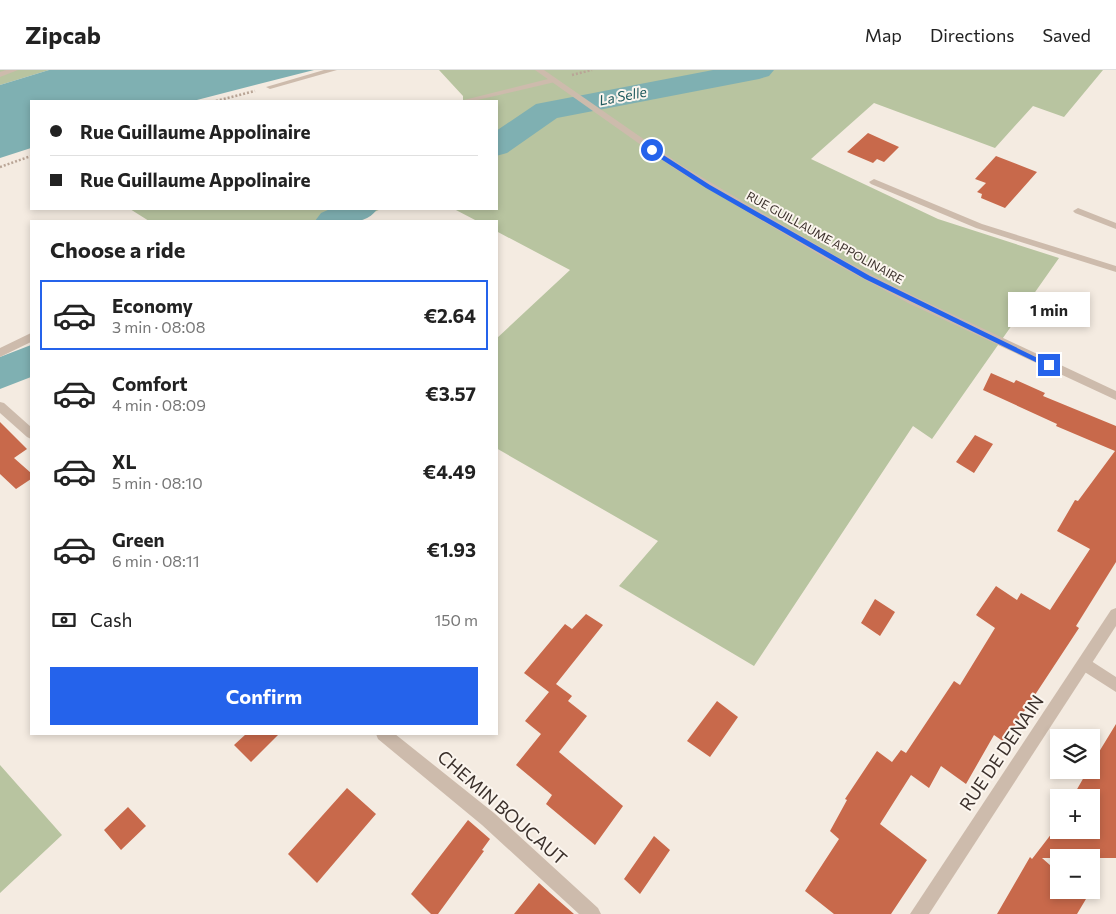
<!DOCTYPE html>
<meta charset="utf-8">
<style>
:root{--surface:#fff;--page:#f6f6f6;--text:#222;--muted:#767676;--line:#e0e0e0;--accent:#2563eb}
body{margin:0;font-family:Commissioner,sans-serif;background:var(--page);color:var(--text);height:100vh;display:flex;flex-direction:column;font-size:19px;white-space:nowrap}
*{box-sizing:border-box;margin:0}
p{font-size:16px;color:var(--muted)}
.icon{flex:none;width:28px;height:28px;fill:none;stroke:currentColor;stroke-width:2;stroke-linecap:round;stroke-linejoin:round}
.map{position:relative;flex:1;overflow:hidden}
.drawer{position:absolute;left:30px;top:150px;width:468px;height:515px;display:flex;flex-direction:column;background:var(--surface);border-radius:0px;box-shadow:0 2px 8px #0003}
.drawer>*{flex:none}
.guide{position:absolute;left:30px;top:30px;width:468px;height:110px;border-radius:0px;box-shadow:0 2px 8px #0003;display:grid;align-content:center;height:110px;padding:0 20px;background:var(--surface)}
.tools{position:absolute;left:1050px;top:659px;display:grid;gap:10px}
.tools a{display:grid;place-items:center;width:50px;height:50px;border-radius:0px;background:var(--surface);box-shadow:0 2px 8px #0003;font-size:25px}
.end{position:absolute;width:22px;height:22px;margin:-11px;border:6px solid #2563eb;background:#fff;box-shadow:0 0 0 2px #fff}
.from{border-radius:50%}
.bubble{position:absolute;height:35px;border-radius:0px;background:var(--surface);box-shadow:0 2px 8px #0003;font-size:16px;font-weight:700;line-height:35px;text-align:center}
.guide b{display:flex;align-items:center;gap:18px;height:48px;font-size:19px}
.guide b+b{border-top:1px solid var(--line)}
.guide i{width:12px;height:12px;background:var(--text)}
ul{padding:0;list-style:none}
li{display:flex;align-items:center;gap:15px;height:70px;margin:0 10px 8px;padding:0 10px;border:2px solid transparent;border-radius:0px}
li div{flex:1}
li b{display:block;font-size:19px}
li em{font-style:normal;font-weight:700}
li.active{border-color:var(--accent)}
li>.icon{width:45px;height:45px;stroke-width:1.5}
h2{padding:0 20px;font-size:22px;line-height:60px}
.pay{display:flex;align-items:center;gap:12px;height:55px;padding:0 20px;font-size:19px}
.pay p{margin-inline-start:auto}
.primary-button{display:flex;gap:10px;margin-top:auto;padding:10px 20px}
.primary-button a{flex:1;height:58px;border-radius:0px;background:var(--accent);color:#fff;font-size:20px;font-weight:700;line-height:58px;text-align:center}
header{display:flex;align-items:center;gap:30px;box-sizing:border-box;height:70px;padding:0 25px;background:var(--surface);border-bottom:1px solid var(--line)}
header strong{font-size:24px}
nav{display:flex;gap:28px;margin-inline-start:auto;font-size:18px}
.map>svg:first-child{display:block}
.green{fill:#b8c4a0}
.water{fill:#7fb0b2}
.lines{fill:none;stroke-linecap:round;stroke-linejoin:round}
.river{fill:#7fb0b2;fill-rule:evenodd}
.building{fill:#c8694b}
.path{stroke:#b9a596;stroke-width:2.5;stroke-dasharray:2 2;stroke-linecap:butt}
.service{fill:#cdbbac;fill-rule:evenodd}
.minor{fill:#cdbbac;fill-rule:evenodd}
.tertiary{fill:#cdbbac;fill-rule:evenodd}
.route{fill:#2563eb}
.labels{text-anchor:middle;stroke-width:4;stroke-linejoin:round;paint-order:stroke}
.far-street-label{font-size:12px;fill:#3b302b;stroke:#fbf5ee}
.far-water-label{font-size:14px;font-style:italic;fill:#1f5a5e;stroke:#fbf5ee}
.near-street-label{font-size:18px;fill:#3b302b;stroke:#fbf5ee}
</style>
<header>
<strong>Zipcab</strong>
<nav><a>Map</a><a>Directions</a><a>Saved</a></nav>
</header>
<div class="map">
<svg width="1116" height="844" viewBox="0 0 1116 844">
<rect width="100%" height="100%" fill="#f4ebe1"/>
<path class="green" d="M0,0H49L0,15Z
M439,0H1103L1064,47L1033,36L995,78L874,33L811,89L938,149L1059,188L932,369L913,356L754,596L619,516L658,471L496,378V269L570,200L496,161V151H477L454,139H496V31H463V26Z
M130,139H381L354,151H149Z
M0,695L62,765L0,823Z"/>
<path class="water" d="M49,0H314L193,31H31V78L0,88V15Z"/>
<g class="lines">
<path class="river" d="M713,0H774L769,6L759,9L557,48L507,83L496,86V61L536,34Z
M330,139H377C365,158 336,151 315,151L321,143Z
M31,275V307L0,319V287Z"/>
</g>
<path class="building" d="M868,63L899,77L884,92L877,89L873,93L847,82Z
M996,86L1037,102L1005,138L981,128L982,124L977,122L986,113L975,109Z
M991,303L1014,313L1016,310L1045,323L1043,326L1116,356V492L1076,556L1079,558L1004,672L994,665L966,714L941,696L929,718L911,705L880,754L927,790L891,844H834L805,821L839,769L830,761L847,730L845,729L877,681L892,692L901,680L906,683L954,611L960,615L995,558L976,545L996,516L1017,530L1021,523L1050,540L1090,479L1057,461L1075,430L1078,431L1115,381L1056,356L1057,354L983,320Z
M0,352L27,379L14,388L31,403V409L16,419L0,404Z
M975,365L993,374L974,403L956,392Z
M875,529L895,542L880,566L861,553Z
M586,544L603,555L556,614L572,626L568,631L587,646L559,682L623,736L595,775L546,734L552,725L516,695L541,664L525,651L549,622L524,603L565,554L572,559Z
M717,631L738,647L710,687L687,671Z
M1116,654V788H1042L1059,803V820H1077L1086,829L1077,844H997L1030,787L1032,789L1059,754V760H1091V728H1072L1088,700H1091V695Z
M246,664H279L251,692L234,675Z
M347,718L376,744L317,813L288,784Z
M128,737L146,756L121,780L104,760Z
M468,750L490,769L482,780L484,781L438,844H431L411,824Z
M654,766L670,780L640,824L624,809Z
M539,813L550,823L574,844H514Z"/>
<g class="lines">
<path class="path" d="M572,5L592,0
M216,31L255,21
M0,97L31,86"/>
<path class="service" d="M6,0H18L0,7V2Z
M324,0H337L270,19L266,17Z
M552,8H555V12L473,31H460Z
M874,109L982,154L1116,196V202L976,158L871,114L869,112Z
M1078,138L1116,153V159L1075,143L1073,141Z
M31,263V272L0,287V278Z"/>
<path class="minor" d="M535,0H544L681,95L836,186L918,228L1116,321V330L910,234L828,190L675,99Z
M0,332L4,333L31,357V369L27,367L0,343Z
M1085,587L1116,607V622L1080,599L1078,594L1080,589Z
M376,664H395L494,743L598,838L601,844H579L482,755L378,669Z"/>
<path class="tertiary" d="M1116,538V556L929,844H910L1111,540Z"/>
</g>
<path class="route" d="M650,79H654L710,115L870,206L1052,295L1046,297L865,209L706,118L650,82Z"/>
<g class="labels">
<g class="far-street-label">
<text transform="translate(825 168) rotate(29)" y="4">RUE GUILLAUME APPOLINAIRE</text>
</g>
<g class="far-water-label">
<text transform="translate(623 26) rotate(-11)" y="5">La Selle</text>
</g>
<g class="near-street-label">
<text transform="translate(1002 683) rotate(-56)" y="6">RUE DE DENAIN</text>
<text transform="translate(502 738) rotate(41)" y="6">CHEMIN BOUCAUT</text>
</g>
</g>
</svg>
<div class="tools">
<a><svg class="icon" aria-label="layers" viewBox="0 0 24 24"><path d="M12 4l9 5-9 5-9-5zM3 14l9 5 9-5"/></svg></a>
<a>+</a>
<a>−</a>
</div>
<i class="end from" style="left:652px;top:80px"></i>
<i class="end" style="left:1049px;top:295px"></i>
<div class="bubble" style="left:1008px;top:222px;width:82px">1 min</div>
<div class="guide">
<b><i class="from"></i>Rue Guillaume Appolinaire</b>
<b><i></i>Rue Guillaume Appolinaire</b>
</div>
<section class="drawer">
<h2>Choose a ride</h2>
<ul>
<li class="active"><svg class="icon" aria-label="car" viewBox="0 0 24 24"><path d="M5 17H2v-5l4-1 3-4h7l3 4 3 1v5h-3M9 17h6M6 11h13"/><circle cx="7" cy="17" r="2"/><circle cx="17" cy="17" r="2"/></svg><div><b>Economy</b><p>3 min · 08:08</p></div><em>€2.64</em></li>
<li><svg class="icon" aria-label="car" viewBox="0 0 24 24"><path d="M5 17H2v-5l4-1 3-4h7l3 4 3 1v5h-3M9 17h6M6 11h13"/><circle cx="7" cy="17" r="2"/><circle cx="17" cy="17" r="2"/></svg><div><b>Comfort</b><p>4 min · 08:09</p></div><em>€3.57</em></li>
<li><svg class="icon" aria-label="car" viewBox="0 0 24 24"><path d="M5 17H2v-5l4-1 3-4h7l3 4 3 1v5h-3M9 17h6M6 11h13"/><circle cx="7" cy="17" r="2"/><circle cx="17" cy="17" r="2"/></svg><div><b>XL</b><p>5 min · 08:10</p></div><em>€4.49</em></li>
<li><svg class="icon" aria-label="car" viewBox="0 0 24 24"><path d="M5 17H2v-5l4-1 3-4h7l3 4 3 1v5h-3M9 17h6M6 11h13"/><circle cx="7" cy="17" r="2"/><circle cx="17" cy="17" r="2"/></svg><div><b>Green</b><p>6 min · 08:11</p></div><em>€1.93</em></li>
</ul>
<div class="pay"><svg class="icon" aria-label="cash" viewBox="0 0 24 24"><path d="M3 7h18v10H3z"/><circle cx="12" cy="12" r="2"/></svg>Cash<p>150 m</p></div>
<div class="primary-button"><a>Confirm</a></div>
</section>
</div>
